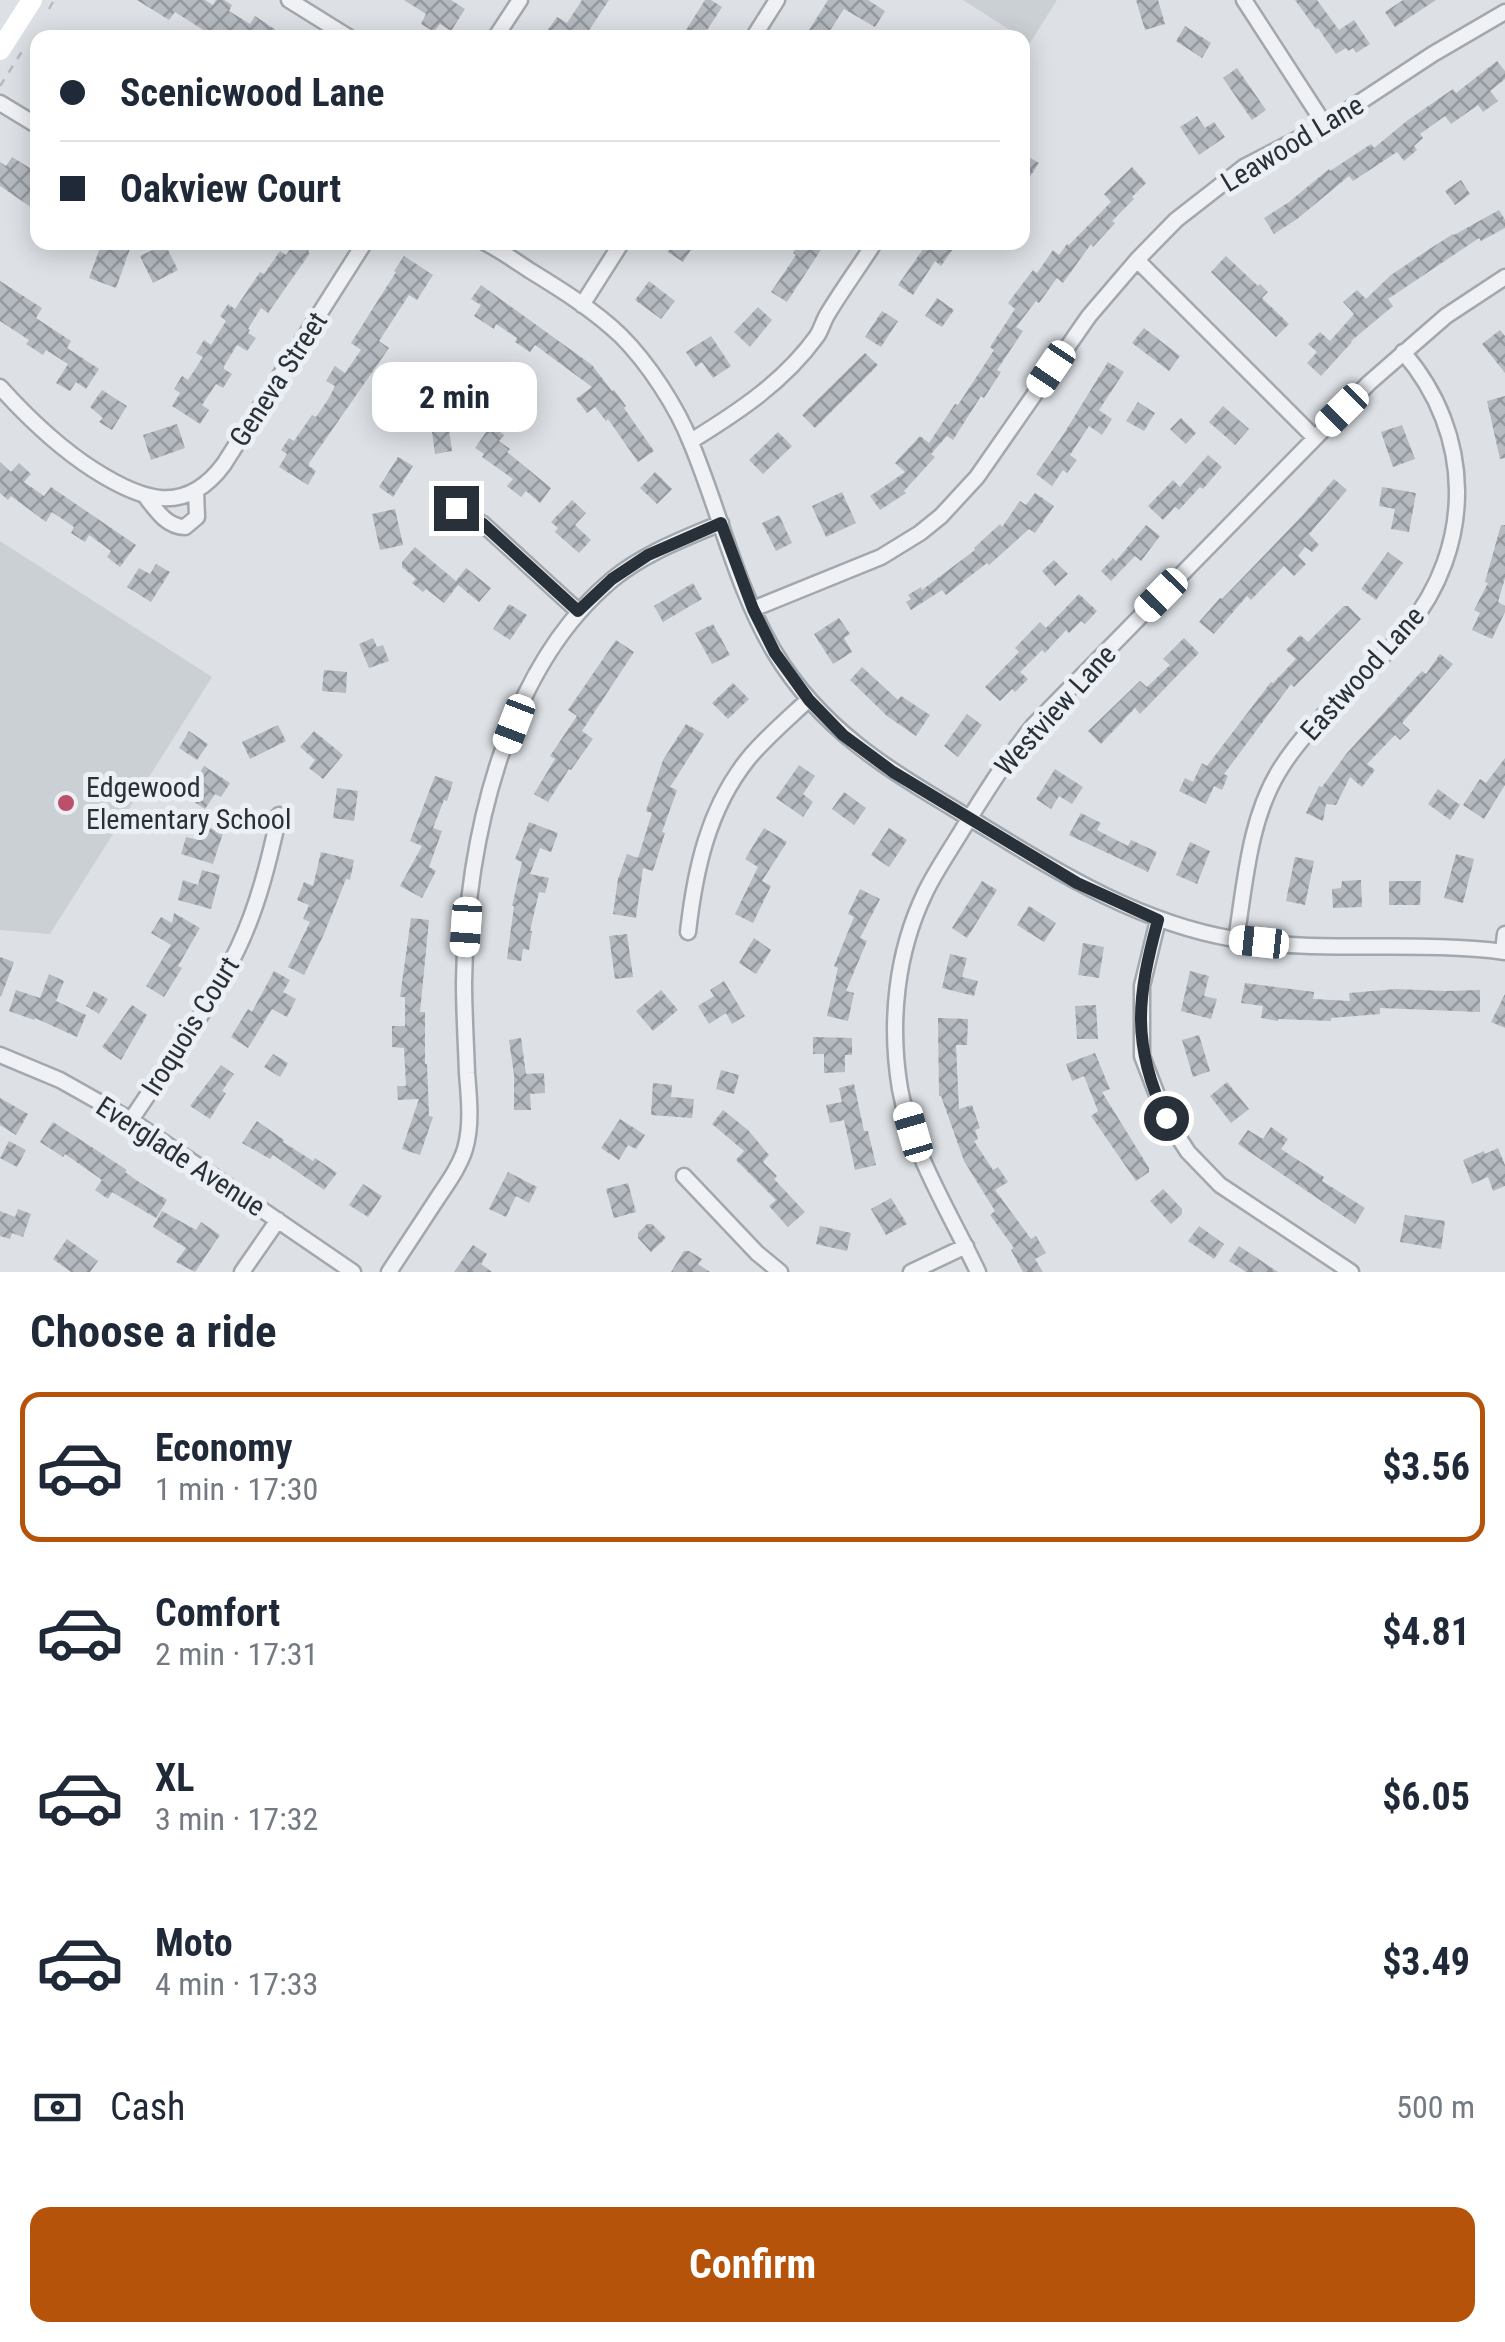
<!DOCTYPE html>
<meta charset="utf-8">
<style>
:root{--surface:#fff;--page:#f6f6f7;--text:#1f2937;--muted:#747a83;--line:#e0e1e3;--accent:#b45309}
body{margin:0;font-family:"Roboto Condensed",sans-serif;background:var(--page);color:var(--text);height:100vh;display:flex;flex-direction:column;font-size:38px;white-space:nowrap}
*{box-sizing:border-box;margin:0}
p{font-size:32px;color:var(--muted)}
.icon{flex:none;width:55px;height:55px;fill:none;stroke:currentColor;stroke-width:2;stroke-linecap:round;stroke-linejoin:round}
.map{position:relative;height:1272px;overflow:hidden}
.sheet{display:flex;flex-direction:column;background:var(--surface);flex:1}
.sheet>*{flex:none}
.top-card{position:absolute;left:30px;top:30px;width:1000px;height:220px;border-radius:20px;box-shadow:0 5px 25px #0003;display:grid;align-content:center;height:220px;padding:0 30px;background:var(--surface)}
.end{position:absolute;width:45px;height:45px;margin:-22px;border:12px solid #283039;background:#fff;box-shadow:0 0 0 5px #fff}
.from{border-radius:50%}
.bubble{position:absolute;height:70px;border-radius:20px;background:var(--surface);box-shadow:0 5px 25px #0003;font-size:32px;font-weight:700;line-height:70px;text-align:center}
.car{position:absolute;width:30px;height:60px;margin:-30px -15px;border-radius:12px;box-shadow:0 0 8px 2px #0007;background:linear-gradient(#fff 24%,#345 0 40%,#fff 0 76%,#345 0 86%,#fff 0)}
.top-card b{display:flex;align-items:center;gap:35px;height:95px;font-size:38px}
.top-card b+b{border-top:2px solid var(--line)}
.top-card i{width:25px;height:25px;background:var(--text)}
ul{padding:0;list-style:none}
li{display:flex;align-items:center;gap:30px;height:150px;margin:0 20px 15px;padding:0 10px;border:5px solid transparent;border-radius:20px}
li div{flex:1}
li b{display:block;font-size:38px}
li em{font-style:normal;font-weight:700}
li.current{border-color:var(--accent)}
li>.icon{width:90px;height:90px;stroke-width:1.5}
h2{padding:0 30px;font-size:45px;line-height:120px}
.pay{display:flex;align-items:center;gap:25px;height:110px;padding:0 30px;font-size:38px}
.pay p{margin-inline-start:auto}
.cta{display:flex;gap:20px;margin-top:auto;padding:20px 30px}
.cta a{flex:1;height:115px;border-radius:20px;background:var(--accent);color:#fff;font-size:40px;font-weight:700;line-height:115px;text-align:center}
.map>svg:first-child{display:block}
.built{fill:#cbd0d5}
.building{fill:url(#building-cross-hatch)}
.lines{fill:none;stroke-linecap:round;stroke-linejoin:round}
.street-casing{stroke:#a3a8ae;stroke-width:19}
.path{stroke:#b7bbc0;stroke-width:2.5;stroke-dasharray:8 8;stroke-linecap:butt}
.street{stroke:#eff1f4;stroke-width:14}
.secondary{stroke:#fff;stroke-width:20}
.route{stroke:#283039;stroke-width:12}
.poi-dot{fill:#bc4f6b;stroke:#eceff3;stroke-width:4}
.labels{text-anchor:middle;stroke-width:10;stroke-linejoin:round;paint-order:stroke}
.street-label{font-size:28px;fill:#283039;stroke:#eceff3}
.poi-label{font-size:28px;fill:#283039;stroke:#eceff3;text-anchor:start}
</style>
<div class="map">
<svg width="1505" height="1272" viewBox="0 0 1505 1272">
<defs>
<pattern id="building-cross-hatch" width="8" height="8" patternUnits="userSpaceOnUse" patternTransform="scale(2.5)"><rect width="8" height="8" fill="#b5bac1"/><path d="M0 0l8 8M0 8l8-8" fill="none" stroke="#93989e"/></pattern>
</defs>
<rect width="100%" height="100%" fill="#dde1e5"/>
<path class="built" d="M963,0H1057L1030,43Z
M0,541L212,677L50,934L0,930Z"/>
<path class="building" d="M137,0H205L213,5L216,0H224L232,5L229,11L250,24L255,16L288,38H216L175,12L169,20Z
M404,0H451L465,9L451,31L440,24L434,32L421,24L426,14Z
M582,0H609L584,38H558L547,31L557,17L567,23Z
M705,0H711L722,7L702,38H681Z
M828,0H868L885,11L875,27L844,9L825,38H804Z
M1136,0H1158L1165,24L1145,30Z
M1295,0H1317L1339,30L1354,20L1370,44L1356,53L1353,48L1348,51L1346,48L1336,54L1318,28L1316,29Z
M1403,0H1436L1395,27L1385,12Z
M1185,26L1211,43L1202,58L1176,41Z
M1497,61L1505,71V79L1490,91L1498,101L1483,112L1478,105L1451,124L1445,116L1420,134L1423,138L1414,146L1417,150L1404,161L1397,152L1353,181L1349,176L1297,219L1274,234L1264,218L1289,202L1329,169L1330,171L1371,144L1374,148L1408,120L1453,89L1456,93Z
M1237,68L1266,110L1252,120L1223,78Z
M1197,116L1205,128L1214,122L1225,137L1199,155L1180,127Z
M1022,153L1039,163L1022,189Z
M12,157L38,173V212L0,186V162L6,166Z
M1132,167L1146,183L1132,197L1134,199L1112,221L1115,223L1093,247L1091,244L1063,283L1057,278L1039,303L1036,301L1016,327L1023,331L997,370L1001,372L984,398L981,396L953,440L947,436L931,454L935,457L904,491L906,493L880,510L870,496L905,472L895,463L920,436L929,443L955,404L958,405L994,350L990,347L1015,309L1008,303L1033,270L1037,273L1053,250L1059,255L1067,244L1069,245L1111,202L1104,194Z
M1461,180L1470,194L1455,205L1445,191Z
M1499,210L1505,220V228L1481,241L1479,238L1388,299L1393,306L1351,341L1352,342L1321,376L1307,363L1317,352L1308,344L1320,332L1330,341L1354,314L1343,302L1357,290L1366,299L1391,275L1428,250L1453,234L1454,235Z
M295,242H314L308,252L310,253L268,313L261,308L248,329L250,330L248,333L256,338L247,351L237,345L224,366V369L232,374L223,388L216,384L202,405L209,410L200,424L172,406L180,393L174,389L182,376L188,380L203,357L196,353L204,340L211,345L226,321L220,316L228,304L235,309L260,272L264,274L280,251L286,255Z
M675,242H696L683,262L668,252Z
M800,242H826L787,302L771,292L796,255L793,253Z
M928,242H954L951,248L953,249L941,266L935,261L913,295L898,285Z
M116,244L130,249L116,288L89,278L101,245L113,250Z
M165,244L178,270L153,283L140,256Z
M404,256L433,275L417,300L409,295L379,341L389,348L309,463V466L316,471L308,485L279,467L287,454L281,450L289,438L294,441L312,415L316,417L329,398L335,386L326,381L335,366L345,373L361,350L351,343L396,272L394,271Z
M1226,256L1258,286L1260,284L1268,292L1262,298L1289,324L1276,337L1211,272Z
M0,281L42,308L36,318L71,341L67,348L99,369L86,389L76,382L70,391L56,383L68,364L46,350L43,355L26,344L29,340L0,321Z
M649,281L675,301L661,319L635,300Z
M481,285L592,365L612,391L614,390L626,406L624,408L654,451L638,462L608,419L606,421L595,407L587,413L576,399L592,387L535,345L530,352L515,342L517,338L496,324L494,329L474,316L481,305L471,299Z
M937,298L954,310L942,327L925,316Z
M758,307L772,320L750,347L734,332Z
M882,311L898,321L881,347L865,337Z
M1144,328L1180,356L1169,371L1132,343Z
M1500,330L1505,336V373L1482,344Z
M711,336L731,366L713,378L702,362L696,367L686,352Z
M865,353L878,365L815,428L802,415Z
M1108,362L1124,372L1099,410L1112,419L1102,435L1089,426L1070,455L1077,460L1067,473L1063,470L1052,486L1036,474L1063,435Z
M102,390L127,406L112,430L99,422L103,418L90,407Z
M1505,396V458L1500,459L1487,401Z
M1138,402L1155,413L1144,431L1126,421Z
M1223,406L1249,429L1235,445L1209,422Z
M1181,418L1196,433L1186,444L1170,429Z
M448,422L452,451L435,454L431,425Z
M177,424L185,448L151,460L143,435Z
M491,425L504,435L499,441L510,449L507,452L551,488L540,503L526,491L521,497L507,486L513,479L482,457L484,454L475,448Z
M1402,425L1415,459L1393,467L1381,432Z
M778,432L792,446L763,474L749,460Z
M1208,455L1222,467L1203,489L1200,487L1179,510L1175,507L1163,520L1148,506L1173,480L1180,487Z
M398,457L413,466L393,497L379,487Z
M0,462L11,472L19,463L31,474L24,482L44,496L51,487L136,545L120,567L107,557L111,551L89,535L85,542L71,533L74,527L52,512L46,522L11,496L8,500L0,493Z
M655,472L672,489L657,504L640,488Z
M1334,479L1347,490L1309,534L1319,545L1312,552L1305,547L1298,556L1306,564L1294,576L1284,566L1251,600L1247,596L1214,634L1199,622L1220,598L1222,599L1302,516Z
M1382,487L1416,493L1409,532L1391,529L1395,509L1379,506Z
M842,492L856,523L826,537L812,506Z
M1035,493L1054,506L1035,533L1029,529L989,565L987,563L946,595L942,590L911,610L906,602L911,599L908,595L921,587L922,590L975,550L974,548L1000,524L1002,527L1020,501L1026,505Z
M572,500L586,513L575,525L591,540L579,553L555,532L558,528L551,522Z
M395,509L403,545L380,550L372,514Z
M779,515L792,543L776,551L762,523Z
M1146,525L1160,536L1141,561L1135,556L1111,581L1101,571L1113,558L1116,561Z
M1501,525H1505V578L1498,602L1505,606V612L1492,639L1472,630L1480,613L1474,610L1488,583L1485,582Z
M415,547L456,581L466,568L491,588L479,602L458,585L444,603L426,589L423,592L412,583L416,579L402,567V562Z
M1388,552L1403,563L1376,600L1361,589Z
M1054,560L1068,574L1055,586L1042,571Z
M156,564L170,572L151,602L127,587L139,568L150,574Z
M693,583L702,599L663,622L654,606Z
M1079,594L1097,611L1085,624L1081,621L1069,633L1066,630L1045,653L1042,650L1020,672L1028,679L1015,692L1012,689L1000,701L985,687L1019,652L1015,648L1040,622L1046,628Z
M509,604L527,615L510,640L493,629Z
M1344,606H1348L1361,619L1294,687L1291,684L1224,774L1228,776L1222,790L1214,786L1206,804L1179,791L1185,778L1193,782L1202,763L1207,766L1271,682L1273,683L1296,659L1286,650L1300,635L1308,642Z
M839,618L850,634L844,638L852,652L833,664L814,634Z
M713,624L730,655L712,664L695,633Z
M373,638L377,647L383,645L389,661L369,668L359,644Z
M1184,638L1199,653L1140,714L1135,708L1101,744L1088,731L1140,681L1147,687L1170,665L1163,659Z
M616,640L634,652L582,731L593,739L571,770L569,769L548,802L534,794L555,759L550,756L577,716L568,710Z
M1440,654L1453,664L1402,723L1410,730L1400,740L1395,735L1367,764L1375,770L1362,787L1350,777L1336,805L1326,804L1323,821L1306,813L1319,786L1322,787L1347,753L1422,671L1426,674Z
M862,667L898,700L901,696L930,715L916,736L887,716L850,680Z
M324,670L347,672L346,693L322,691Z
M733,683L749,699L728,719L712,703Z
M967,714L982,725L958,757L944,746Z
M686,724L704,734L670,787L677,790L662,832L665,833L653,871L643,868L636,918L613,914L618,879L627,854L638,858L652,813L646,811L663,760Z
M278,725L286,741L250,759L242,742Z
M189,731L208,744L197,760L179,748Z
M314,731L343,755L323,779L309,768L315,760L300,747Z
M1505,758V785L1484,819L1463,805L1480,779L1486,783Z
M799,765L815,776L803,794L813,802L803,817L776,798Z
M204,766L230,783L221,797L215,794L205,809L185,796Z
M1055,769L1083,787L1072,804L1059,796L1051,809L1036,799Z
M435,776L453,782L447,801L444,800L433,828L442,831L429,867L436,871L422,898L400,886L422,846L410,841Z
M337,788L358,791L354,821L333,818Z
M1438,789L1460,805L1450,820L1428,804Z
M844,792L866,808L854,825L832,809Z
M1081,813L1101,823L1097,830L1128,846L1131,840L1157,852L1148,872L1069,835Z
M529,822L558,833L551,852L540,848L530,874L549,878L545,893L539,892L530,931H532L529,950L523,949L521,961L507,959L514,906H512L522,862L515,859Z
M203,826L223,833L213,864L181,854L186,837L199,840Z
M764,828L787,842L762,881L771,886L753,923L735,914L758,867L745,859Z
M889,828L907,840L889,867L871,855Z
M1190,842L1210,851L1197,884L1176,875Z
M321,852L354,860L350,880L346,879L324,934L304,975L288,967L310,922L303,919L309,905L297,900L304,882L313,886Z
M1456,854L1474,859L1463,903L1444,898Z
M1295,857L1314,861L1305,905L1286,901Z
M202,870L220,875L211,909L178,900L183,880L198,885Z
M1361,880L1362,907L1333,908L1332,889L1341,888L1342,881Z
M982,881L997,890L967,938L952,928Z
M1389,881H1421L1420,905H1389Z
M860,889L880,899L860,938L867,941L846,991L854,993L848,1021L827,1016L838,968L834,966L854,917L848,914Z
M1029,906L1056,923L1044,942L1017,925Z
M174,913L200,928L178,966L182,968L164,997L146,986L171,945L151,933L161,917L172,923Z
M411,918L429,920L420,1012H425V1064H427L429,1116L433,1117L420,1155L402,1149L419,1099L398,1100L397,1086H406L404,1048L392,1047V1026H405V997H400Z
M627,934L633,977L615,979L609,936Z
M754,938L771,950L756,974L739,963Z
M1083,943L1104,947L1099,978L1078,975Z
M950,954L967,958L962,977L978,981L974,996L942,988Z
M0,957L14,962L1,997L0,996Z
M274,971L290,980L283,992L296,999L287,1017L272,1009L248,1048L231,1037L248,1009L252,1012Z
M1190,971L1209,976L1204,996L1217,999L1211,1019L1181,1011Z
M49,974L64,981L56,1001L86,1015L77,1037L35,1018L34,1020L9,1011L16,990L40,998Z
M724,981L745,1016L732,1024L726,1013L709,1024L698,1006L714,996L710,990Z
M1245,983L1314,992L1313,999L1350,1001L1349,993L1396,989L1445,991L1480,990V1012L1380,1008V1014L1331,1018V1021L1278,1019V1021L1261,1018L1263,1006L1241,1003Z
M661,990L678,1010L653,1031L636,1011Z
M94,991L108,999L99,1014L86,1006Z
M1505,994V1028L1491,1022Z
M132,1005L147,1015L121,1060L102,1047Z
M1096,1005L1098,1039H1077L1075,1006Z
M938,1018L968,1019L967,1045H956L959,1109L972,1105L980,1128L975,1130L978,1139L974,1141L993,1170L998,1167L1008,1182L995,1190L1031,1239L1036,1236L1046,1253L1035,1259L1043,1272H1023L1011,1250L1014,1248L990,1215L995,1211L964,1161L941,1096H939Z
M1199,1035L1210,1071L1193,1077L1182,1040Z
M813,1037L852,1038V1055H845V1072L824,1073V1054H813Z
M521,1038L526,1074L544,1073L545,1093L530,1094L531,1110H514V1075L509,1040Z
M1095,1053L1110,1089L1102,1092L1149,1168V1172L1136,1181L1091,1116L1098,1111L1084,1076L1072,1081L1066,1064Z
M273,1054L288,1063L280,1077L264,1067Z
M221,1065L234,1074L222,1091L226,1093L210,1119L190,1106Z
M721,1070L739,1075L734,1094L716,1089Z
M1227,1082L1249,1109L1231,1123L1210,1096Z
M653,1083L672,1085L671,1097L694,1099L692,1118L651,1115Z
M854,1084L864,1131H868L876,1165L855,1170L844,1120L830,1123L826,1105L842,1102L839,1088Z
M0,1098L28,1114L16,1135L0,1125Z
M723,1110L748,1130L769,1155L763,1162L777,1176L774,1179L805,1212L788,1227L769,1206L776,1200L736,1160L744,1151L712,1124Z
M620,1119L645,1135L636,1149L628,1145L619,1160L601,1148Z
M257,1121L284,1140L283,1142L313,1161L315,1158L337,1173L324,1190L273,1155L270,1159L242,1143Z
M53,1122L127,1170L125,1172L136,1180L167,1200L156,1218L112,1192L108,1199L95,1190L102,1180L65,1154L63,1157L40,1142Z
M1271,1127L1288,1139L1281,1149L1324,1177L1322,1181L1365,1208L1355,1224L1238,1144L1248,1130L1263,1139Z
M9,1141L26,1150L17,1167L0,1158Z
M1498,1148L1505,1165V1186L1493,1191L1488,1177L1472,1184L1463,1160L1484,1151L1485,1154Z
M508,1172L537,1187L529,1203L516,1196L506,1217L489,1209Z
M628,1183L636,1212L614,1218L606,1189Z
M363,1184L382,1196L368,1217L349,1205Z
M1163,1189L1182,1209V1214L1171,1224L1150,1201Z
M891,1198L907,1224L886,1235L871,1209Z
M18,1209L31,1214L23,1237L12,1233L10,1239L0,1236V1211L15,1217Z
M162,1211L196,1230L201,1222L220,1235L195,1272L176,1262L186,1248L153,1227Z
M1405,1215L1445,1221L1441,1249L1400,1242Z
M647,1224H652L666,1238L651,1252L638,1238V1233Z
M820,1226L851,1233L847,1251L816,1244Z
M1199,1226L1224,1244L1214,1259L1188,1241Z
M67,1239L98,1261L90,1272H71L53,1259Z
M473,1245L487,1254L481,1264L492,1272H454Z
M1239,1246L1278,1272H1246L1229,1261Z
M684,1251H689L702,1259L698,1264L710,1272H671Z"/>
<g class="lines">
<defs>
<path id="street" d="M289,0L350,38
M1244,0L1325,125
M495,38L520,0
M753,38L777,0
M0,103L38,126
M484,242C500,250 514,260 529,270C560,289 594,310 621,336C648,363 677,407 691,443C720,512 736,588 775,653C826,737 900,776 981,825C1061,874 1140,923 1234,939C1323,954 1415,940 1505,952
M1137,260L1315,438
M582,305L622,242
M0,387C28,418 58,447 94,470C141,500 185,517 224,464L365,242
M691,441C738,412 784,382 817,336C821,330 823,322 827,315C842,290 859,267 875,242
M146,497C156,510 167,527 185,527L197,517L196,491
M456,508L483,524L578,611
M753,609L881,557L920,533L941,516L977,477L1089,316L1137,260L1176,220L1244,167L1325,125L1433,54L1505,12
M1158,920L1142,986V1056L1166,1118L1188,1152L1220,1185L1351,1272
M688,932C695,870 708,809 748,759C766,737 789,718 809,699
M1236,940C1245,884 1249,820 1279,771C1312,717 1366,679 1406,630C1475,546 1474,434 1403,352
M1503,951L1505,934
M0,1055L60,1080L131,1120L353,1272
M131,1120C168,1064 209,1009 238,948C258,906 269,861 279,815
M684,1176L757,1253L780,1272
M242,1272L278,1220
M389,1272C404,1249 420,1225 435,1202C446,1185 459,1168 465,1149C472,1125 469,1098 467,1073C466,1043 464,1012 464,982C466,846 503,670 613,579C645,553 683,539 721,523
M911,1272L966,1246
M978,1272C951,1215 911,1151 900,1089C889,1023 896,953 925,893C936,870 951,849 964,827C986,792 1007,758 1033,726L1369,383L1446,316L1505,277"/>
</defs>
<use href="#street" class="street-casing"/>
<path class="path" d="M49,9L54,0
M0,86L23,50"/>
<use href="#street" class="street"/>
<path class="secondary" d="M0,50L32,0"/>
</g>
<g class="lines">
<path class="route" d="M456,508L483,524L578,611L612,579L648,555L721,523L753,609L775,653L809,700L843,735L893,772L1077,883L1158,920C1137,997 1131,1044 1166,1118"/>
</g>
<circle class="poi-dot" cx="66" cy="803" r="10"/>
<g class="labels">
<g class="street-label">
<text transform="translate(1292 143) rotate(-31)" y="10">Leawood Lane</text>
<text transform="translate(278 379) rotate(-57)" y="10">Geneva Street</text>
<text transform="translate(1362 673) rotate(-48)" y="10">Eastwood Lane</text>
<text transform="translate(1055 710) rotate(-48)" y="10">Westview Lane</text>
<text transform="translate(190 1026) rotate(-58)" y="10">Iroquois Court</text>
<text transform="translate(181 1156) rotate(33)" y="10">Everglade Avenue</text>
</g>
<g class="poi-label">
<text x="86" y="797">Edgewood<tspan x="86" dy="32">Elementary School</tspan></text>
</g>
</g>
</svg>
<i class="end from" style="left:1166px;top:1118px"></i>
<i class="end" style="left:456px;top:508px"></i>
<div class="bubble" style="left:372px;top:362px;width:165px">2 min</div>
<i class="car" style="left:1051px;top:369px;rotate:214deg"></i>
<i class="car" style="left:1342px;top:410px;rotate:225deg"></i>
<i class="car" style="left:1161px;top:595px;rotate:224deg"></i>
<i class="car" style="left:514px;top:724px;rotate:201deg"></i>
<i class="car" style="left:466px;top:927px;rotate:184deg"></i>
<i class="car" style="left:1259px;top:942px;rotate:276deg"></i>
<i class="car" style="left:913px;top:1132px;rotate:344deg"></i>
<div class="top-card">
<b><i class="from"></i>Scenicwood Lane</b>
<b><i></i>Oakview Court</b>
</div>
</div>
<section class="sheet">
<h2>Choose a ride</h2>
<ul>
<li class="current"><svg class="icon" aria-label="car" viewBox="0 0 24 24"><path d="M5 17H2v-5l4-1 3-4h7l3 4 3 1v5h-3M9 17h6M6 11h13"/><circle cx="7" cy="17" r="2"/><circle cx="17" cy="17" r="2"/></svg><div><b>Economy</b><p>1 min · 17:30</p></div><em>$3.56</em></li>
<li><svg class="icon" aria-label="car" viewBox="0 0 24 24"><path d="M5 17H2v-5l4-1 3-4h7l3 4 3 1v5h-3M9 17h6M6 11h13"/><circle cx="7" cy="17" r="2"/><circle cx="17" cy="17" r="2"/></svg><div><b>Comfort</b><p>2 min · 17:31</p></div><em>$4.81</em></li>
<li><svg class="icon" aria-label="car" viewBox="0 0 24 24"><path d="M5 17H2v-5l4-1 3-4h7l3 4 3 1v5h-3M9 17h6M6 11h13"/><circle cx="7" cy="17" r="2"/><circle cx="17" cy="17" r="2"/></svg><div><b>XL</b><p>3 min · 17:32</p></div><em>$6.05</em></li>
<li><svg class="icon" aria-label="car" viewBox="0 0 24 24"><path d="M5 17H2v-5l4-1 3-4h7l3 4 3 1v5h-3M9 17h6M6 11h13"/><circle cx="7" cy="17" r="2"/><circle cx="17" cy="17" r="2"/></svg><div><b>Moto</b><p>4 min · 17:33</p></div><em>$3.49</em></li>
</ul>
<div class="pay"><svg class="icon" aria-label="cash" viewBox="0 0 24 24"><path d="M3 7h18v10H3z"/><circle cx="12" cy="12" r="2"/></svg>Cash<p>500 m</p></div>
<div class="cta"><a>Confirm</a></div>
</section>
